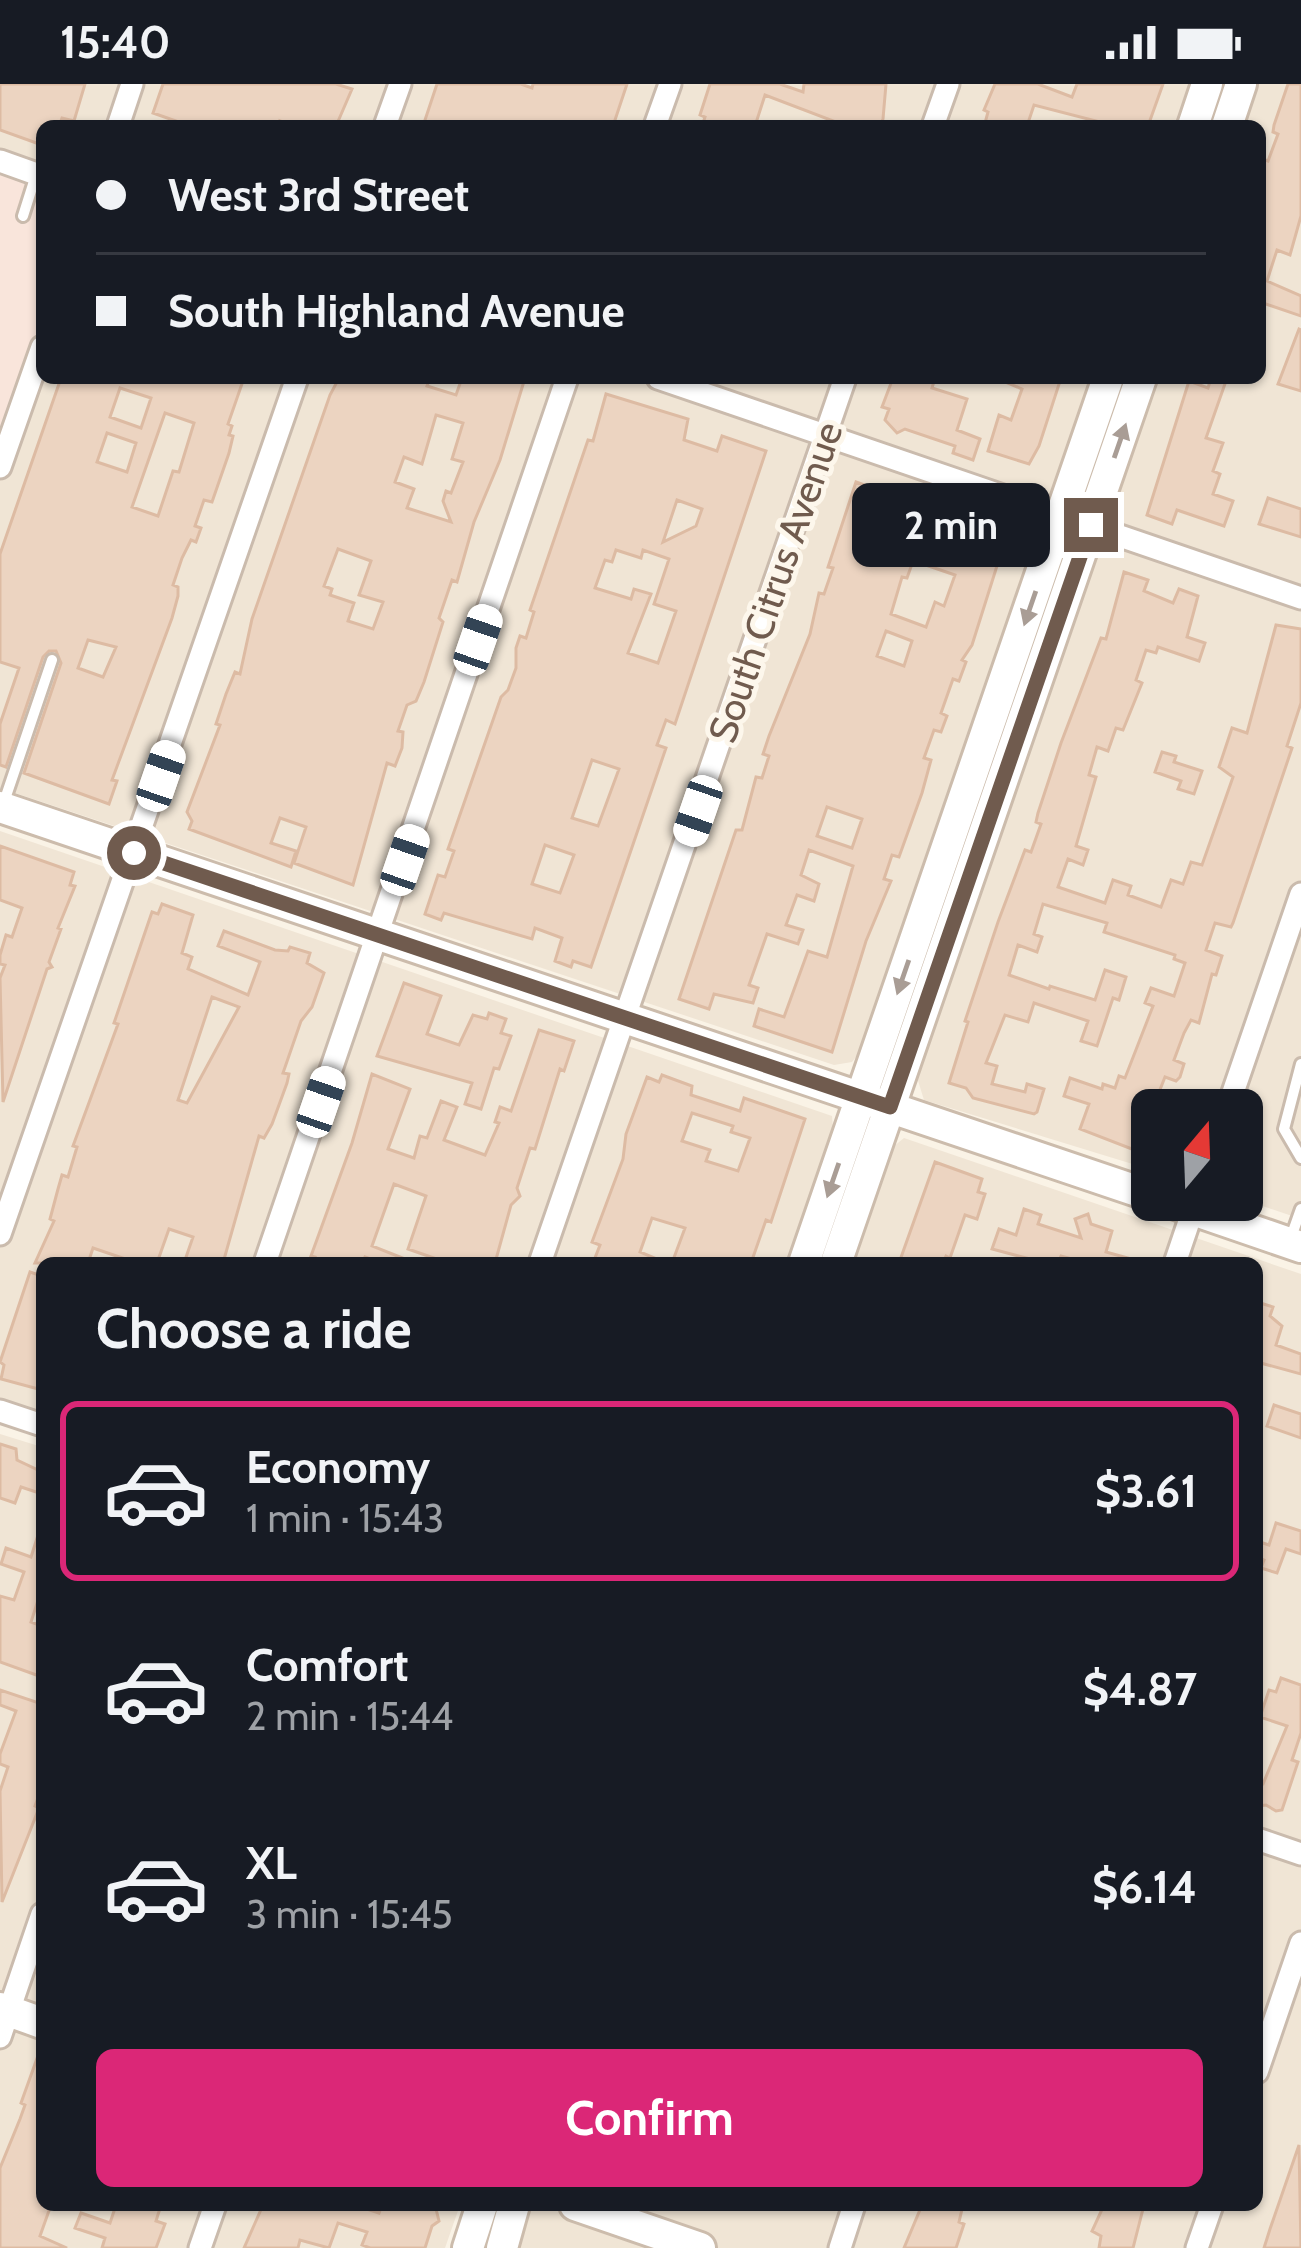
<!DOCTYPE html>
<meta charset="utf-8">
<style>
:root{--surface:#171b24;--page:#242831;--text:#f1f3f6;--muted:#9ea1a6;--line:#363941;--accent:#db2777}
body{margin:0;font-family:Cabin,sans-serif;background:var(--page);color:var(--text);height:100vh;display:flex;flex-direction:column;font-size:45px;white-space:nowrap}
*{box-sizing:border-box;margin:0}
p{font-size:39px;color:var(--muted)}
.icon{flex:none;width:66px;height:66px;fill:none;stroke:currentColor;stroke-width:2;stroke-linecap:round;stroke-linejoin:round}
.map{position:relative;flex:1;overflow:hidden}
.sheet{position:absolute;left:36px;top:1173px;width:1227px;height:954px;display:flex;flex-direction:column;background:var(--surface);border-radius:18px;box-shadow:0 3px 9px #0004}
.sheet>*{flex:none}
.banner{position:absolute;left:36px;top:36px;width:1230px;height:264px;border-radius:18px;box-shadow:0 3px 9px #0004;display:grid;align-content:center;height:264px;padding:0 60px;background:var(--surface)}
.needle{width:78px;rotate:19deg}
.fabs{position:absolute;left:1131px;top:1005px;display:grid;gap:24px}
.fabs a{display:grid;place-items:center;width:132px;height:132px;border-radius:18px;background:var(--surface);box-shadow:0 3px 9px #0004;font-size:60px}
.end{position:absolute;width:54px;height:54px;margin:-27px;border:15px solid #705b4e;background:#fff;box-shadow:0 0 0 6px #fff}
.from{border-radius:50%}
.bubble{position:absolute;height:84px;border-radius:18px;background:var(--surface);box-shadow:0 3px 9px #0004;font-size:39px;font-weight:800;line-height:84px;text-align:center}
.car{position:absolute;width:36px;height:72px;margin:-36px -18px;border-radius:15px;box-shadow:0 0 9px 3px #0007;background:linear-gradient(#fff 24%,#345 0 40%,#fff 0 76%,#345 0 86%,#fff 0)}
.banner b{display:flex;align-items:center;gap:42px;height:114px;font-size:45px}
.banner b+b{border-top:3px solid var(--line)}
.banner i{width:30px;height:30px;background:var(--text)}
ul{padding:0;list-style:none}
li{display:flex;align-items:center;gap:36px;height:180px;margin:0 24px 18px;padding:0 36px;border:6px solid transparent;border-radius:18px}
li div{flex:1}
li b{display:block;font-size:45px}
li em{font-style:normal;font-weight:800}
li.current{border-color:var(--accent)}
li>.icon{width:108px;height:108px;stroke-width:1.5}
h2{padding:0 60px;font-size:54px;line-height:144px}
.primary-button{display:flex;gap:24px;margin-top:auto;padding:24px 60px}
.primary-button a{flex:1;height:138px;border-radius:18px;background:var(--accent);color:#fff;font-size:48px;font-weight:800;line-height:138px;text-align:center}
.status{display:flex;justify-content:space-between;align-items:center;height:84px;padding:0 60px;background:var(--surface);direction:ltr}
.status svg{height:33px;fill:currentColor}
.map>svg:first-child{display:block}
.residential{fill:#f0e5d5}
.commercial{fill:#f9e5db}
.building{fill:#ecd4c1;stroke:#ddbba3;stroke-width:3;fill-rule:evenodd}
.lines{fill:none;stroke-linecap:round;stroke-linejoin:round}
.lane-casing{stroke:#cabbad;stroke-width:16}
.street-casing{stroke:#cabbad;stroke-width:27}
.secondary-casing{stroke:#ccbcac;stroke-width:36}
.lane{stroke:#fff;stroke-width:10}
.street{stroke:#fff;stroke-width:21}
.secondary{stroke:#fff;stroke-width:30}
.oneway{fill:#a99d95}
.route{stroke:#705b4e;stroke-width:15}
.labels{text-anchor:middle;stroke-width:10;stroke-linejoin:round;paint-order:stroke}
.street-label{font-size:39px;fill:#705b4e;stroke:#fdf7ec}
</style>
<div class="status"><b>15:40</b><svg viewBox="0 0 49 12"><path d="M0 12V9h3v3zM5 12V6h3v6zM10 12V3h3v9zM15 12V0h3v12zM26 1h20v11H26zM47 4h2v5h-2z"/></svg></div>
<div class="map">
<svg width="1301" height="2164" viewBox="0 0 1301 2164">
<rect width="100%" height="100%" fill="#faf3e6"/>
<path class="residential" d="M0,0H1194L1179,42H42V86L0,72Z
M1254,0H1301V1135L1242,1115V1026H1152V1086L924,1016L916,990L1154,294H1260V42H1240Z
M42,294H1093L863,964L852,978L834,981L0,704V390Z
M0,747L832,1032L833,1044L786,1179H42V1328L0,1314Z
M904,1054L1301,1190V2164H512L527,2121H1257V1179H850L888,1067Z
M0,1350L42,1363V2121H460L445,2164H0Z"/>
<path class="commercial" d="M0,72L42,86V244L0,366Z"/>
<path class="building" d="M0,0H85L74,37L62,34L59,42H42V61L0,46Z
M163,0H336L352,5L336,42H294L280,37V42H190L153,29Z
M437,0H521L532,4L533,0H627L613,42H423Z
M710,0H780L803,8L804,0H886L883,35L880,42H834L836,38L765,11L755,42H702L705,33L700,31Z
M995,0H1038L1072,13L1077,0H1163L1148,42H1094L1096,37L1034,21L1027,42H994L985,39L988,28L984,26Z
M1288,0H1301V132L1290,171L1277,166L1267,197L1301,212V232L1260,218V74L1268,77L1278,50L1273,48L1274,41Z
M1299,245L1301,246V307L1278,300Z
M61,294H244L228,340L232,342L229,351L233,352L229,369L212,418L204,416L195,442L201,444L196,458L191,456L182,474L173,501L178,503V512L172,534L112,696L117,697L109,720L24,689L61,579L56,567H49L43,573L6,683L0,681V640L19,584L0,578V470ZM120,304L151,314L141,344L110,333ZM165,329L194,339L179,388L173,387L158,432L132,423ZM107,349L136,359L127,388L97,378ZM88,556L116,563L103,593L78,584Z
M339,294H430L427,302L456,311L462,294H525L500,376L474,438L457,498L452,496L439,534L443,538L424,598L416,617L407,621L398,647L403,648L402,664L395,682L387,679L353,801L294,779L306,743L280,734L271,759L296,767L291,783L189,745L192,737L187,728L220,641L216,640L226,610L235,588L240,590L252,535L330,311ZM436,331L463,339L452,375L463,378L451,409L446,407L443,417L451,438L407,424L414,405L395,398L404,373L422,380ZM338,465L371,477L359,511L383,518L373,545L348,537L354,519L330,511L332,505L324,502Z
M893,294H935L932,304L967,315L957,346L980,355L973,376L953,369L955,362L905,345L897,349L885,336L889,325L882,323Z
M996,294H1061L1039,362L1029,380L988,367L999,331L1011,336L1022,305Z
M1211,294H1227L1206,354L1223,359L1213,387L1220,390L1213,410L1233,417L1224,442L1177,426L1172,440L1147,431L1189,297L1208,304Z
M606,310L688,335L684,356L717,367L722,352L766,367L675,640L666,636L657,661L666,664L591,883L573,877L571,883L555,877L562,854L535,844L532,855L444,829L441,836L425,830L438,791L445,793L454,767L448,765L501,613L508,606L516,584V564L520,552L526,554L534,528L530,526L588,356L593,357ZM677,416L702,425L696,442L663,458ZM616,466L641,474L643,466L669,475L654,520L676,527L658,579L628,569L651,510L634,505L631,515L595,504L605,476L612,478ZM592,676L619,685L598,742L572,734ZM545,761L574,771L560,809L532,800Z
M856,398L890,410L886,423L928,437L935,425L1008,447L972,561L962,576L966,578L959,597L953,595L941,629L947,632L941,648L934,646L924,674L931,676L922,709L899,773L892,771L884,795L891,797L866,857L832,968L754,942L759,925L784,933L808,867L827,873L853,782L809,766L801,791L819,800L814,817L797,811L786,841L803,846L798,860L767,850L749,901L758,904L753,919L714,910L709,925L679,915L736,746H742L756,693L762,694L769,672L763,670L769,652L810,550L819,509L824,510L833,484L828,483ZM883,441L922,454L914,477L955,491L944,522L935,518L926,543L891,530L902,493L907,494L912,480L875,467ZM886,547L912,557L904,582L877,572ZM827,723L862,735L852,764L817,752Z
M1268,414L1301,425V453L1259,440Z
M1124,488L1148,496L1144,507L1173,519L1179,505L1198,512L1187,553L1205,559L1199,577L1158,563L1156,569L1146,566L1136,596L1142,599L1123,646L1116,644L1108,667L1097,663L1089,691L1096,693L1076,762L1088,766L1083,781L1068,775L1058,803L1105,819L1113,796L1131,802L1128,811L1161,823L1171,796L1183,800L1191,778L1202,781L1233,693L1219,683L1232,644L1247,649L1276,541L1301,545V619L1287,662L1292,664L1233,839L1231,843L1215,839L1206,866L1222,872L1216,891L1212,890L1199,939L1191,936L1184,949L1174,976L1184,980L1180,993L1176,997L1165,993L1152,1026L1150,1072L1080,1045L1089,1020L1064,1012L1070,994L1102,1005L1103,1000L1115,1004L1119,992L1125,994L1153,922L1145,919L1151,904L1174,912L1185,879L1174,875L1175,871L1104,848L1107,839L1043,820L1034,850L1042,853L1037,868L1018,861L1009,891L1049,905L1050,902L1095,916L1105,886L1126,893L1119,916L1113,914L1097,962L1081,957L1088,937L1034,919L1028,938L1005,931L986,979L997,982L992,1000L1025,1008L1027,1000L1044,1005L1037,1028L1034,1030L973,1014L966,1004L949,999L968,938L965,937L998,838L1025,766L1031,768L1041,740L1036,738L1038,729L1061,659L1101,554L1106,555Z
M1162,668L1176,672L1174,678L1202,687L1194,710L1178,705L1181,697L1155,688Z
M0,762L74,788L70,801L75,802L58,844L61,845L49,878L52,883L47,885L3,1018L0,894L5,881L0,880V871L6,851L12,853L22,824L0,816Z
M162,820L193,831L182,869L192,873L188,885L248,911L260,878L218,862L224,847L275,866L288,867L290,863L310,869L307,879L324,889L312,923L301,937L283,989L289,990L287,999L272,1040L264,1054L259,1052L223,1179H184L193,1153L169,1145L157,1179H137L93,1164L88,1179H35L54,1137L50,1135L58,1105L62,1091L68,1093L77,1063L73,1062L118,940L114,939L152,828L158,830ZM212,913L239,923L187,1019L178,1016Z
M404,899L441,912L427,950L459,961L473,931L487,935L489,929L506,935L501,949L511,952L499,985L494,984L481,1025L465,1020L472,999L377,972Z
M539,946L574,957L564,987L560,985L535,1065L530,1064L517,1104L520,1112L511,1121L495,1179H448L408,1165L426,1112L394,1100L372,1162L415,1179H381L365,1173L362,1179H313L315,1173L311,1172L352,1059L372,990L410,1005L388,1065L414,1074L420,1052L427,1054L441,1017L457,1023L444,1056L485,1071L499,1039L495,1038L500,1023L511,1027Z
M662,991L692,1002L691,1011L740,1027L744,1014L805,1035L771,1138L766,1136L751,1179H672L685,1144L652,1134L640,1168L666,1179H593L600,1161L592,1158L623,1075L626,1050L647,993L659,998ZM692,1029L733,1042L731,1048L750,1054L738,1087L706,1077L710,1066L682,1057Z
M935,1078L982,1095L978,1108L985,1110L977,1135L965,1131L950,1174L946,1172L943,1179H899Z
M1024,1125L1041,1131L1038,1140L1081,1154L1075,1135L1088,1130L1091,1140L1112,1147L1106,1168L1131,1175V1179H1087L1061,1172L1058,1179H1045L992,1165L999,1145L1016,1151Z
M30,1188L42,1192V1306L1,1295L4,1281L0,1278Z
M1257,1218L1273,1223L1270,1232L1282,1242L1276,1261L1301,1270V1290L1257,1278Z
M1274,1321L1301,1330V1354L1267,1342Z
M0,1360L16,1365L17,1376L42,1388V1410L21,1403L15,1419L0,1414Z
M1276,1439L1301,1447V1470L1286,1465L1277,1489L1261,1484L1264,1476L1257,1473L1260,1458L1269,1461Z
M39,1448L42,1504L31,1538L42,1542V1593L0,1578V1512L14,1516L24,1488L1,1480L6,1464L31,1473Z
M1281,1594L1301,1601V1649L1292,1676L1298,1678L1282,1726L1276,1727L1266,1721L1257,1722V1700H1263L1287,1642L1260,1633L1269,1606L1276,1608Z
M0,1606L42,1620V1703L35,1722L39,1724L2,1818L0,1707L8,1683L0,1680V1670L16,1627L0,1621Z
M40,1966L42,2121H51L40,2152L67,2164H0V2084L20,2035L25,2021L21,2019Z
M1299,2061L1301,2164H1264L1270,2145Z
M116,2121H161L156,2137L165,2140L156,2164H102L105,2154L75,2144L81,2129L110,2139Z
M263,2121H355L379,2129L382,2121H435L439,2137L432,2142L425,2164H370L362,2161L367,2148L338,2139L329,2164L300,2156L298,2164H244Z
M922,2121H963L959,2138L964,2140L956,2164H904Z
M1104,2121H1144L1133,2164H1099L1101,2152L1092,2147Z"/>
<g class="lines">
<defs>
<path id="lane" d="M23,132L36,91
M3,721L52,576
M1301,980L1284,1045L1301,1074
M1290,1156L1301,1125"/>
<path id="street" d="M118,42L132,0
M385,42L400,0
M655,42L670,0
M933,42L948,0
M0,77L42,92
M658,294L1301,514
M0,383L42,263
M1227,1026L1301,810
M0,1150L297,294
M265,1179L567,294
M540,1179L845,294
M1175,1179L1196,1117
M0,1327L42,1341
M1257,1755L1301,1770
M0,1953L42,1830
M1257,1988L1301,1859
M200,2164L215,2121
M840,2164L854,2121
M1197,2164L1212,2121"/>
<path id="secondary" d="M1193,42L1207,0
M1227,42L1241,0
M0,723L1152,1112
M1164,1116L1301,1163
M804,1179L1108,294
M836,1179L1141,294
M0,1924L42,1939
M575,2121L700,2164
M468,2164L482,2121
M502,2164L514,2121"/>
</defs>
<use href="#lane" class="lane-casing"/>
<use href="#street" class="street-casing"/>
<use href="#secondary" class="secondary-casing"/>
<use href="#lane" class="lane"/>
<use href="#street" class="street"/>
<use href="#secondary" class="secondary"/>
</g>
<defs><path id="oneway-solid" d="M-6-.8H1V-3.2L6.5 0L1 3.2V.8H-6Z" transform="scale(3)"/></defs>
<g class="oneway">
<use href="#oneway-solid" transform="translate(1120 357) rotate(-71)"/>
<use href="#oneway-solid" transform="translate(1030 524) rotate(109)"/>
<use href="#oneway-solid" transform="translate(903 893) rotate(109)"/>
<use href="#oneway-solid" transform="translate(833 1096) rotate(109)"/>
</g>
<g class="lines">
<path class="route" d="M134,769L890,1023L1091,441"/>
</g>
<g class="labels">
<g class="street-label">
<text transform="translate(775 498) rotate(-71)" y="14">South Citrus Avenue</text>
</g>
</g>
</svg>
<div class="fabs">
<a><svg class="needle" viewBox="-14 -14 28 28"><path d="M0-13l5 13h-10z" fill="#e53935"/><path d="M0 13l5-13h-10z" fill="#9ea1a6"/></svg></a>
</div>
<i class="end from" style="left:134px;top:769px"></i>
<i class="end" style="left:1091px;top:441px"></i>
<div class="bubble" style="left:852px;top:399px;width:198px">2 min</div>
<i class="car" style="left:478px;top:556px;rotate:19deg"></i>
<i class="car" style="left:161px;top:692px;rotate:19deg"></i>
<i class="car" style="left:698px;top:727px;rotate:199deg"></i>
<i class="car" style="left:405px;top:776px;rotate:19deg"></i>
<i class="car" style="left:321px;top:1018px;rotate:19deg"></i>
<div class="banner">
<b><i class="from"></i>West 3rd Street</b>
<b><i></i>South Highland Avenue</b>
</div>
<section class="sheet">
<h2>Choose a ride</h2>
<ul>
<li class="current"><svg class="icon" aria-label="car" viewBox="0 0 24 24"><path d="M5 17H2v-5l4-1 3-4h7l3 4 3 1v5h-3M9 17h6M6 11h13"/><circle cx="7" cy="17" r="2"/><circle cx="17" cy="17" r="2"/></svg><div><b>Economy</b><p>1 min · 15:43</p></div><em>$3.61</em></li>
<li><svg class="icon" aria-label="car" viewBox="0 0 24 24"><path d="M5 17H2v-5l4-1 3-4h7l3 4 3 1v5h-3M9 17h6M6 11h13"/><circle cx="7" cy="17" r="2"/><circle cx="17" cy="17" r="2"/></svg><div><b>Comfort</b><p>2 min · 15:44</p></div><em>$4.87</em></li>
<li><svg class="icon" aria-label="car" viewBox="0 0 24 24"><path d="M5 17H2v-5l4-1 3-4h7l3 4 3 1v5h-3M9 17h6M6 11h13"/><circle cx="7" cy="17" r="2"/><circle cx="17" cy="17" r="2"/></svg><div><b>XL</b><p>3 min · 15:45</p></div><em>$6.14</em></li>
</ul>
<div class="primary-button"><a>Confirm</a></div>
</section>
</div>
